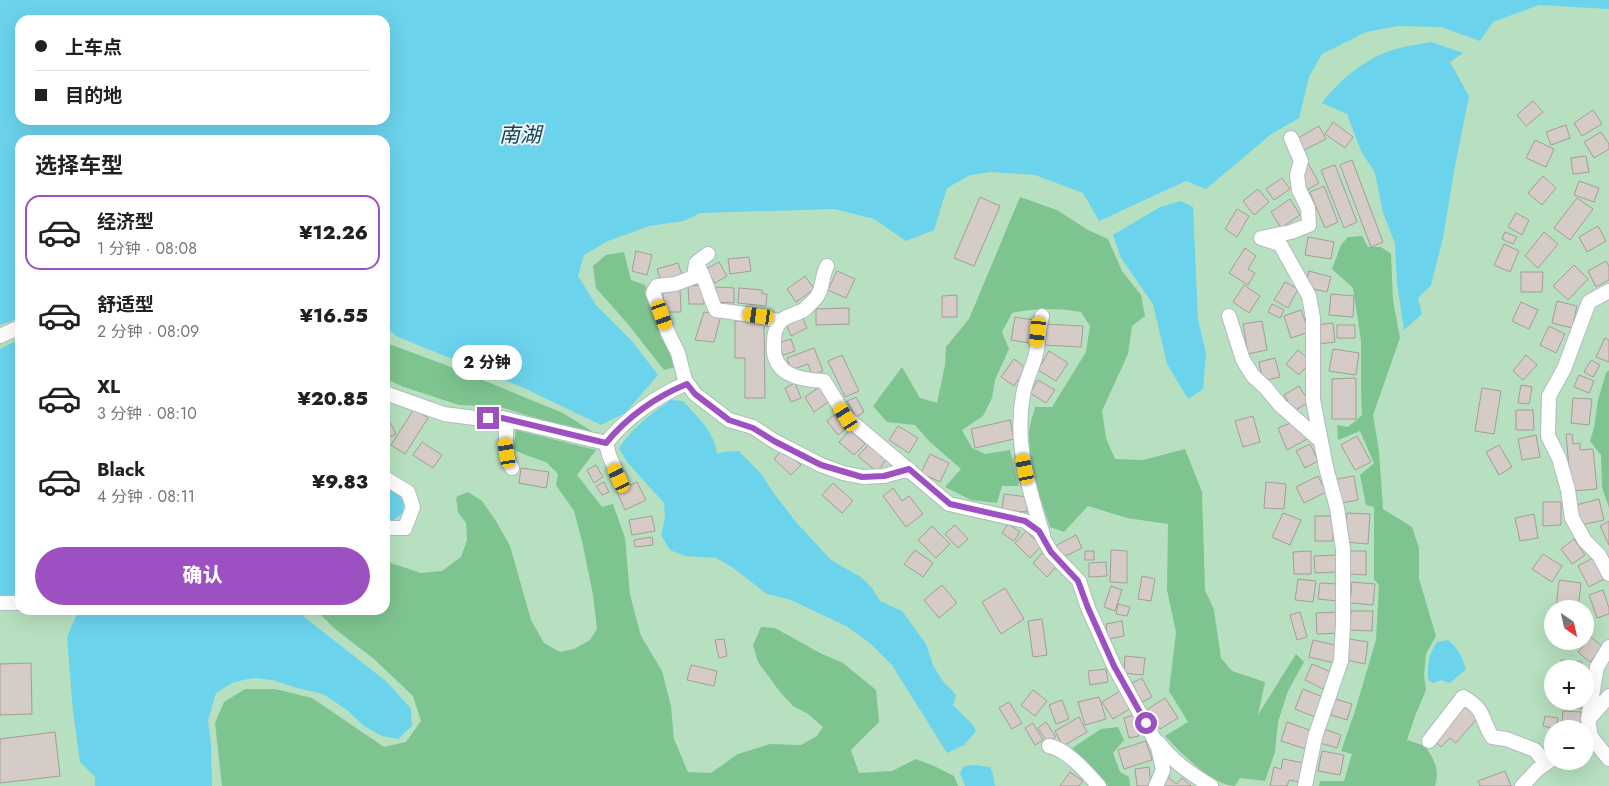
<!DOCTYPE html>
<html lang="zh">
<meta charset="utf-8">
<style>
:root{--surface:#fff;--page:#f6f6f6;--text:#202124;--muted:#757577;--line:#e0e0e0;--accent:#9d50c2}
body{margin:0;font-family:Jost,"Noto Sans SC",sans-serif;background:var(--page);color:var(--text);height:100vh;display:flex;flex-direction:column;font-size:19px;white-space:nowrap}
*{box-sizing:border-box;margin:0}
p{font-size:16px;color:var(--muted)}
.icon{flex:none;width:28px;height:28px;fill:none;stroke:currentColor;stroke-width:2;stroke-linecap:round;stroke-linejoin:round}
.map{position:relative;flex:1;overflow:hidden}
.side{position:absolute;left:15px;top:135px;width:375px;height:480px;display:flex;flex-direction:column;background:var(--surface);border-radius:15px;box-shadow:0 5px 20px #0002}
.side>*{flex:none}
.top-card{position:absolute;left:15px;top:15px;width:375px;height:110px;border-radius:15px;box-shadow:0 5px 20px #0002;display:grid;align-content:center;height:110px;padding:0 20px;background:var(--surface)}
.needle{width:32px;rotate:146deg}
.fabs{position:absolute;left:1544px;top:600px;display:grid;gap:10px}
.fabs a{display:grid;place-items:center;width:50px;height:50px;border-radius:50%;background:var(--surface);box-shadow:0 5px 20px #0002;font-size:25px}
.end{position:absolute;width:22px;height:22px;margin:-11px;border:6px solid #9d50c2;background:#fff;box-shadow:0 0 0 2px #fff}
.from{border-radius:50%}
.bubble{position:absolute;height:35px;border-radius:18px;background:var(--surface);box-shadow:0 5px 20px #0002;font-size:16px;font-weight:800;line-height:35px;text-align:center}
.car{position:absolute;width:15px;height:30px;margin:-15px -8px;border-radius:6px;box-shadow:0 0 4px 1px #0007;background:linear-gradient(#f5c518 24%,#345 0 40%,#f5c518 0 76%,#345 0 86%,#f5c518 0)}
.top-card b{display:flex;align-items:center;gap:18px;height:48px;font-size:19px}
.top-card b+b{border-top:1px solid var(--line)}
.top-card i{width:12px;height:12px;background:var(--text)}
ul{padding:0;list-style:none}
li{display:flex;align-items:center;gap:15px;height:75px;margin:0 10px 8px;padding:0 10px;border:2px solid transparent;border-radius:15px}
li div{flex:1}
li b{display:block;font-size:19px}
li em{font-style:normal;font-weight:800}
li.on{border-color:var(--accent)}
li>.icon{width:45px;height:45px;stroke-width:1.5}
h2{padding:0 20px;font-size:22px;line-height:60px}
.primary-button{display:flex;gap:10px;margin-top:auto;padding:10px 20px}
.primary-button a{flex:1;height:58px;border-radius:30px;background:var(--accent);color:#fff;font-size:20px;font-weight:800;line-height:58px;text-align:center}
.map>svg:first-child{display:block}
.green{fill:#b6e0bf;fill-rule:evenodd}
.forest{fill:#7ec490}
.water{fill:#6bd3ec;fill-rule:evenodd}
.building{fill:#d6ccc7;stroke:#a69c97}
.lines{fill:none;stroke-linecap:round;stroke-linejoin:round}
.minor-casing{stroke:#b2bac1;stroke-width:16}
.minor{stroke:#fff;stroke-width:14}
.route{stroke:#9d50c2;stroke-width:6}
.labels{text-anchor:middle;stroke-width:4;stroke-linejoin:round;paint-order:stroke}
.water-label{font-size:21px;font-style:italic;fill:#164550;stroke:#eef7fe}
</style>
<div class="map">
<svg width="1609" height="786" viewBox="0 0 1609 786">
<rect width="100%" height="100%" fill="#eef7fe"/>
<path class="green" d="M0,0H1609V786H0ZM20,20H385V120H20ZM20,140H385V610H20ZM1552,609H1585V641H1552ZM1552,669H1585V701H1552ZM1552,729H1585V761H1552Z"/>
<path class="forest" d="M1020,197L1057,210L1088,230L1108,239L1122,271L1141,295L1145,316L1132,326L1128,354L1102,411L1106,438L1115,459L1143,460L1185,449L1202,492L1205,590L1214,610L1221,658L1232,671L1265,682L1258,715L1296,654L1304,662L1288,691L1278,722L1275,752L1265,781L1240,778L1235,786C1213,786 1180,752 1165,736L1188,722L1169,691L1176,632L1167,590L1168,524L1127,518L1088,506L1064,532L1050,527C1040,498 1029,465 1029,434C1029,425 1033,416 1035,407H1052L1086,352L1090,326L1081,312C1057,308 1036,308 1012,313L1002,332L1009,349L995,380L992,398L983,416L962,430L972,448L985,454L1010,450L1018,486H1002L997,503L971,500L945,487L961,469L929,441L915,425L887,422L873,406L902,367L920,398L937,403L945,365L946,347L969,319Z
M1362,236L1368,247H1381L1391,254L1393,300L1400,338L1373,415L1379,451L1383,509L1412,527L1419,548V579L1436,636L1426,654L1424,675L1426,690L1415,716L1407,740L1425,746C1434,759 1440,770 1435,786H1319L1320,781H1344L1352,754L1341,751L1354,714L1376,640L1379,585L1374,579V507L1366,505L1360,475L1374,463L1360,431L1338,440L1337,425L1348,427L1362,415L1361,390V341L1353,288L1332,269L1341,245L1348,237Z
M624,252L631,280L645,285L661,333L676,367L664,370L627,323L596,288L593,266L606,255Z
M385,340L389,344L443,364L563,413L593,432L547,421L500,407L459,405L404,387L385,379Z
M1609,370V508L1602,487L1601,455L1590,441L1594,428L1598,400L1606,373Z
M516,430L596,450L577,475L602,507L613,504L625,538L630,595L641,636L662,671L671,706L674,739L688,772L711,773L738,754L770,744L801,745L817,736L823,727L808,714L793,706L780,692L758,662L753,645L761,627L775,628L820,653L843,663L876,690L879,722L851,750L859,773L892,771L916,759L934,766L954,776L958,786H222L215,723L224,702L245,689H275L312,698L384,747L406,742L421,721L413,696L374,659L335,629L316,610H385V561L421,573L442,571L461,557L467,540L466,523L458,512L456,497L468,492L482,501L496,521L510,546L531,620L544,643L560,652L574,649L590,640L597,629L593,595L582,541L574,511L556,485L558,474L546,462L523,454L513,449Z
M1118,727L1124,740L1113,753L1120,772L1129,777L1130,786H1108L1093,768L1071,749L1101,729Z"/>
<path class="water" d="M0,0H1609V9L1539,5L1493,22L1480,41L1441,27L1398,26L1366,32L1322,54L1309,77L1299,118L1270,135L1206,189L1186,181L1099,221L1083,193L1035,175L991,172L970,175L947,188L934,230L906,241L874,219L834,209L700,213L684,221L649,226L608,241L584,255L578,276L596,305L632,341L658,375L625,413L601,425L524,388L398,337L385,327V140H20V318L0,325ZM20,20H385V120H20Z
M1431,42L1463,53L1450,62L1469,96L1455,166L1443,238L1431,285L1418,298L1422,314L1404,330L1397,283L1395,243L1383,213L1375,173L1361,151L1347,114L1322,103C1341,78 1369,55 1400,48C1411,45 1421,44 1431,42Z
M1181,201L1193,207L1198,320L1206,353L1203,389L1188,399L1167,364L1153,304L1121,258L1113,235L1160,207Z
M20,339V594L0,596V349Z
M671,400L683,401C697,417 715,432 717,454L724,452L739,451L762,475L772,491L795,521L831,560L861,577L872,588L880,601L902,611L926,644L933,665L942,680L956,695L953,705L972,724L976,731L964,745L947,753L892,665L871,644L846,626L791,600L767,594L732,567L716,558L685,556L670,550L661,535L665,519L664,503L627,462L619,448C632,428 651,414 671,400Z
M385,487L395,488L403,501L404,512L392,521L385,519Z
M88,610H304L303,616L387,682L411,709L412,726L398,739L382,736L364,726L347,710L323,694L297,688L273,680L253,678L234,682L216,693L208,720L211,745L212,786H95V777L80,762L73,711L67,637L76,616Z
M1448,640C1458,648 1462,657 1466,669L1450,683L1441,680L1433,683L1428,680C1428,663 1427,657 1437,642Z
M974,765L990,767L993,774L995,786H965L960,773L964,766Z"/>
<path class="building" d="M1533,101L1543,112L1526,126L1517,115Z
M1593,110L1602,124L1582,136L1574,123Z
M1333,122L1353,137L1345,148L1325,134Z
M1566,125L1570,138L1551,145L1546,132Z
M1319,126L1326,139L1304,150L1298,138Z
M1601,132L1609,144V149L1594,158L1584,142Z
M1535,140L1554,149L1546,167L1526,158Z
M1586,156L1589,172L1573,174L1571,158Z
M1352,160L1383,242L1371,247L1340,165Z
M1308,163L1319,183L1307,190L1301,178Z
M1335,165L1357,222L1344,228L1321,170Z
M1543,176L1556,188L1542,205L1528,193Z
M1282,178L1290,189L1274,200L1266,189Z
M1579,181L1599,188L1594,202L1574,195Z
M1324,186L1338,222L1325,228L1310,192Z
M1258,189L1269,202L1254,215L1243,201Z
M980,197L1000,206L974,266L954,258Z
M1577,198L1593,209L1570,240L1554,228Z
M1290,199L1300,215L1281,228L1271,212Z
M1237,209L1249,216L1237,237L1225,229Z
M1516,213L1529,220L1522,235L1508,227Z
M1598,226L1606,241L1587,252L1579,237Z
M1505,232L1517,237L1513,244L1502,239Z
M1544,232L1558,244L1538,268L1525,256Z
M1308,237L1334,242L1331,259L1305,255Z
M1504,244L1519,251L1510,272L1494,265Z
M1245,248L1256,256L1248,269L1255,273L1248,285L1229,273Z
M636,251L652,255L647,275L632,271Z
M749,257L751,271L730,274L728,259Z
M1606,261L1609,266V280L1596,287L1588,271Z
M719,262L727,276L715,283L706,269Z
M678,263L682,275L661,281L657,269Z
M1574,265L1588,279L1568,300L1553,286Z
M837,271L855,279L846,298L828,290Z
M1309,271L1331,277L1327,292L1305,287Z
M1521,272H1543L1542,292H1521Z
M805,276L814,289L796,302L787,289Z
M1285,282L1298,289L1288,308L1274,300Z
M704,285V304H689L688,286Z
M1244,285L1260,296L1249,313L1233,302Z
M716,287L734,288V303L715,302Z
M739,288L762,290V294H767L766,306L738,303Z
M680,290L681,312H664L663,291Z
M1331,294L1354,296L1353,317L1329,315Z
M957,295V317H942V296Z
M1557,301L1577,306L1572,328L1552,323Z
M1521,302L1538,310L1529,329L1512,321Z
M1272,304L1284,310L1280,318L1268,312Z
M849,308V324L816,325V309Z
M1301,310L1309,332L1291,338L1284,316Z
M704,312L721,315L714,342L695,340Z
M802,316L807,328L791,336L786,323Z
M1015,317L1033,320L1029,343L1011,340Z
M735,321H764L765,398H745V358H735Z
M1262,321L1267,350L1248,354L1243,324Z
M1333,323L1335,342L1319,344L1317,325Z
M1044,324L1083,326L1081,347L1043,345Z
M1337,325H1355V338H1337Z
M1549,326L1565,334L1556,353L1540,345Z
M1605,338L1609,340V362L1596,357Z
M791,339L795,351L783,355L778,343Z
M814,348L823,371L812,375L808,364L791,370L787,358Z
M1333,349L1359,353L1356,375L1329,371Z
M1298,350L1311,361L1299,375L1286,364Z
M1049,351L1068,363L1056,381L1038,370Z
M842,355L859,391L845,397L828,361Z
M1526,355L1537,365L1523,380L1513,371Z
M1275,358L1280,377L1263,381L1259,362Z
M1014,359L1026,368L1014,386L1001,377Z
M1591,360L1600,365L1593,377L1584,372Z
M1579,375L1594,381L1589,393L1574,387Z
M1356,378V419H1332V379Z
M1038,380L1055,390L1046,403L1030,393Z
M795,383L801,398L791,402L785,388Z
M1521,385L1532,387L1529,404L1518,403Z
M821,386L831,400L814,412L805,397Z
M1299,386L1309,402L1294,411L1284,395Z
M1482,388L1501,391L1494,434L1475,431Z
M856,397L864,412L856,417L847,401Z
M1573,398L1592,399L1589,425L1571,423Z
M414,409L428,418L405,454L391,445Z
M1516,410H1533L1534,430H1516Z
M385,413L396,434L385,439Z
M834,415L845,429L838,435L827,421Z
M1253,416L1260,442L1243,447L1235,421Z
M1010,420L1014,439L975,448L971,429Z
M1296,421L1307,439L1287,450L1278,428Z
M898,426L918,438L909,453L889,440Z
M850,430L865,444L854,455L839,442Z
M1566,434H1572L1573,444L1580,443V450L1593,449L1597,489L1571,491Z
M1536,435L1540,457L1522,460L1518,439Z
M1357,436L1371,462L1355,470L1341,445Z
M422,442L442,455L433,468L413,455Z
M1310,444L1318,461L1305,468L1296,451Z
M868,445L886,460L877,472L858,456Z
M1499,445L1512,467L1499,475L1486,452Z
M783,449L801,465L791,475L774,459Z
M930,454L949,463L940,482L921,473Z
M596,465L603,477L594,483L587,470Z
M521,468L549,472L546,488L519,483Z
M1318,476L1326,492L1304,503L1296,487Z
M1354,476L1358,500L1341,503L1337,479Z
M604,482L609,492L602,495L596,486Z
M637,482L646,500L625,510L617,492Z
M1266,482L1286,484L1284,509L1264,508Z
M833,483L853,501L842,513L822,495Z
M893,488L902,501L909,496L923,514L906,527L883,496Z
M1004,494L1028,497L1027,512L1002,510Z
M1599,499L1604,520L1581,525L1576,505Z
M1543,502H1561V525L1543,526Z
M1283,513L1301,520L1290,545L1272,537Z
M1347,513L1370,514L1368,544L1345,542Z
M1534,514L1538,538L1520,541L1515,518Z
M652,516L655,531L632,535L629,520Z
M1315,516H1333V541H1315Z
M1609,521V545L1600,526Z
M1008,524L1020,532L1014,541L1002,533Z
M955,525L968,539L958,548L945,534Z
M932,526L950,544L936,558L918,540Z
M1026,531L1041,546L1030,558L1015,543Z
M1076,535L1082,548L1061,558L1055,546Z
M652,537L653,545L635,547L634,540Z
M1574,539L1585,555L1572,564L1561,549Z
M915,550L933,563L923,577L904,564Z
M1111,550L1127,551V583L1110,582Z
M1085,551H1094V560H1085Z
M1311,551V574H1294L1293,552Z
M1350,551H1366V575L1349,574Z
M1042,553L1056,567L1047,577L1033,563Z
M1543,554L1562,566L1552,582L1532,569Z
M1336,555V572L1315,573L1314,556Z
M1593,558L1604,579L1589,587L1578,566Z
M1106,562L1107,576L1089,577V563Z
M1142,576L1155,579L1151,601L1138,599Z
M1298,579L1316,581L1313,602L1295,600Z
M1559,580L1581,583L1578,609H1556Z
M1352,582L1375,584L1373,605L1350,603Z
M1320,583L1338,584L1337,601L1318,599Z
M942,585L957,603L939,618L924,600Z
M1111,586L1122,590L1115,611L1104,607Z
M1005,588L1024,619L1001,634L982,602Z
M1603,590L1609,608V614L1597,618L1589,595Z
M1118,604L1130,607L1127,616L1116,614Z
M1351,611H1373L1372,631L1350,630Z
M1300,612L1307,637L1297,640L1290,615Z
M1339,612L1340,633L1317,634L1316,613Z
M1042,619L1047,655L1033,657L1028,621Z
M1122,621L1124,636L1108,639L1106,624Z
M1591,637L1603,647L1590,662L1578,652Z
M724,639L727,656L719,658L715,640Z
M1349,639L1368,642L1365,664L1346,660Z
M1313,640L1339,646L1334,663L1309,657Z
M1125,656L1145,658L1143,675L1124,673Z
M1561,660L1582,662V669H1561Z
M31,663L32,714L0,715V664Z
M1312,664L1333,673L1325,690L1305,680Z
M691,665L717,671L714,686L687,680Z
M1106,669L1108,682L1090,685L1088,671Z
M1142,678L1152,697L1142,702L1132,683Z
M1303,689L1323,697L1315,717L1295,709Z
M1033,690L1047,701L1035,716L1021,705Z
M1120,691L1131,708L1113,719L1102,702Z
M1585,695H1586L1585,709L1566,707L1567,701H1585Z
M1099,697L1106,719L1085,725L1078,702Z
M1165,698L1178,718L1160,729L1148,709Z
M1335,699L1352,704L1347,720L1331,715Z
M1062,700L1069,719L1056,724L1049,705Z
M1009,702L1022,723L1012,729L999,708Z
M1465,703L1481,714L1456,743L1450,738L1441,747L1433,739Z
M1563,711L1581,712V723L1562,722Z
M1134,715L1139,736L1129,738L1124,718Z
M1545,716L1558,718L1556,729L1543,726Z
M1079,717L1087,732L1063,746L1055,731Z
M1046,722L1056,737L1048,743L1038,728Z
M1287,722L1312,731L1306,749L1281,741Z
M1033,723L1043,740L1035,745L1025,728Z
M1324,729L1341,735L1337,748L1320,743Z
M55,732L60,776L0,783V739Z
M1146,741L1152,760L1124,769L1118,750Z
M1322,751L1344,755L1340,775L1318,771Z
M1283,759L1304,763L1299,782L1289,780L1287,786H1270L1274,767L1281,769Z
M1149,767L1151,786H1137L1135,769Z
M1505,771L1511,786H1480L1478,781Z
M1070,772L1083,781L1079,786H1060Z
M1167,777L1177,784L1182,778L1191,786H1160Z"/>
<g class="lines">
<defs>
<path id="minor" d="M1291,138L1301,161L1297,175L1299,190L1308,208L1309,225L1291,232L1261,238L1280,244L1309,296L1313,318V400L1326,467L1337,508L1343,549V624L1341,661L1315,737L1305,786
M708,254L696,263L694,277L675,284L657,286L653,293L668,333L678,353L685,380L695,394L729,420L753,427L774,441L821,465L843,473L863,477L884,476L909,469
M696,263C706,278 708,294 716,310L759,316L780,322
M827,266C821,277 824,288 816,298C813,301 808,306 805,309C798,314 787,315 781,321C775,327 774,336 774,343C771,374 798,380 824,381L846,417L949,504L1025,521L1039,531L1051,552L1079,581L1088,608L1114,666L1153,737L1158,747L1163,770L1156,786
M1609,291L1589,302L1564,369L1549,396L1548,436L1559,458L1568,490L1572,518L1585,541L1599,555L1609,574
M1042,316C1038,330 1039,345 1035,358C1031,371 1025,382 1023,395C1014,443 1029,489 1043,535
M1229,316L1243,360L1253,376L1266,388L1280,405L1321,441
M0,336L20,327
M385,393L444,414L475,418H502L606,443
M507,419C506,434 503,454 512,468
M385,478L408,492L413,507L405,528H385
M619,478L609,455L606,443C627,417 657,396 687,383
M0,603H20
M1609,647L1597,667L1588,719L1591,737L1609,759
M1588,720L1609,696
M1429,741L1463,697C1486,710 1480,717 1492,737L1506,739L1535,750L1545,763
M1158,742C1172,761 1191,774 1211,786
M1049,746C1067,749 1087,773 1099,786
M1522,786L1538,769L1552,759"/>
</defs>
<use href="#minor" class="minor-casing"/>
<use href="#minor" class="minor"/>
</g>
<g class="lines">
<path class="route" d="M488,418H502L606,443C627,417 657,396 687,384L695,394L729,420L753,428L774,441L821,465L862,477L884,476L909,469L950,504L1025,521L1039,531L1051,552L1078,581L1088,608L1114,666L1146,723"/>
</g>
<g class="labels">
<g class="water-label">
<text x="520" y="142">南湖</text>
</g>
</g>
</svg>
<div class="fabs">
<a><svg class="needle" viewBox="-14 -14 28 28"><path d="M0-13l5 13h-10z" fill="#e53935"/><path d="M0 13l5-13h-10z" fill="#757577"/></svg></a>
<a>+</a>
<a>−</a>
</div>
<i class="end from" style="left:1146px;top:723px"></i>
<i class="end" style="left:488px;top:418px"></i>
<div class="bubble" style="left:452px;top:345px;width:70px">2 分钟</div>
<i class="car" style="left:662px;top:315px;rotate:161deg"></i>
<i class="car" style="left:759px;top:316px;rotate:278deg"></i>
<i class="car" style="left:1038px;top:332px;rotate:186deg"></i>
<i class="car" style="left:846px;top:417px;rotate:328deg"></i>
<i class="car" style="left:507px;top:453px;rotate:351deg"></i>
<i class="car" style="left:1025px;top:469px;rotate:349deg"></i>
<i class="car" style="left:619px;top:478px;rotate:335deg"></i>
<div class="top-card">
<b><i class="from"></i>上车点</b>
<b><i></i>目的地</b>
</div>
<section class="side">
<h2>选择车型</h2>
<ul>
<li class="on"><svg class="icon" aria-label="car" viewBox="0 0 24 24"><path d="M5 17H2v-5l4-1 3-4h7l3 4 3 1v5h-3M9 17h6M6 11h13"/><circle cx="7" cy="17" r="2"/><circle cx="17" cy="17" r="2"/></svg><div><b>经济型</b><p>1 分钟 · 08:08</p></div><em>¥12.26</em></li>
<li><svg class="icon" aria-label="car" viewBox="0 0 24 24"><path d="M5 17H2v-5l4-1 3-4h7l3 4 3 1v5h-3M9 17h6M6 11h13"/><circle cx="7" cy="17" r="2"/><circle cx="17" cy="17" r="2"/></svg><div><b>舒适型</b><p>2 分钟 · 08:09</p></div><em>¥16.55</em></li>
<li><svg class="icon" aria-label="car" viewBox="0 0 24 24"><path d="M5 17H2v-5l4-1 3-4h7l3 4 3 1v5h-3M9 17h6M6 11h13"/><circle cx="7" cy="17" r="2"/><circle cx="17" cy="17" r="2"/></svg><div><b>XL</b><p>3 分钟 · 08:10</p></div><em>¥20.85</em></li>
<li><svg class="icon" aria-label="car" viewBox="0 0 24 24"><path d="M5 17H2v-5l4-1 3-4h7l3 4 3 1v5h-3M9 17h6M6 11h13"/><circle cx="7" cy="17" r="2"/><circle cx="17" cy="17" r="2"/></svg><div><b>Black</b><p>4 分钟 · 08:11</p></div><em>¥9.83</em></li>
</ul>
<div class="primary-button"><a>确认</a></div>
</section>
</div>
